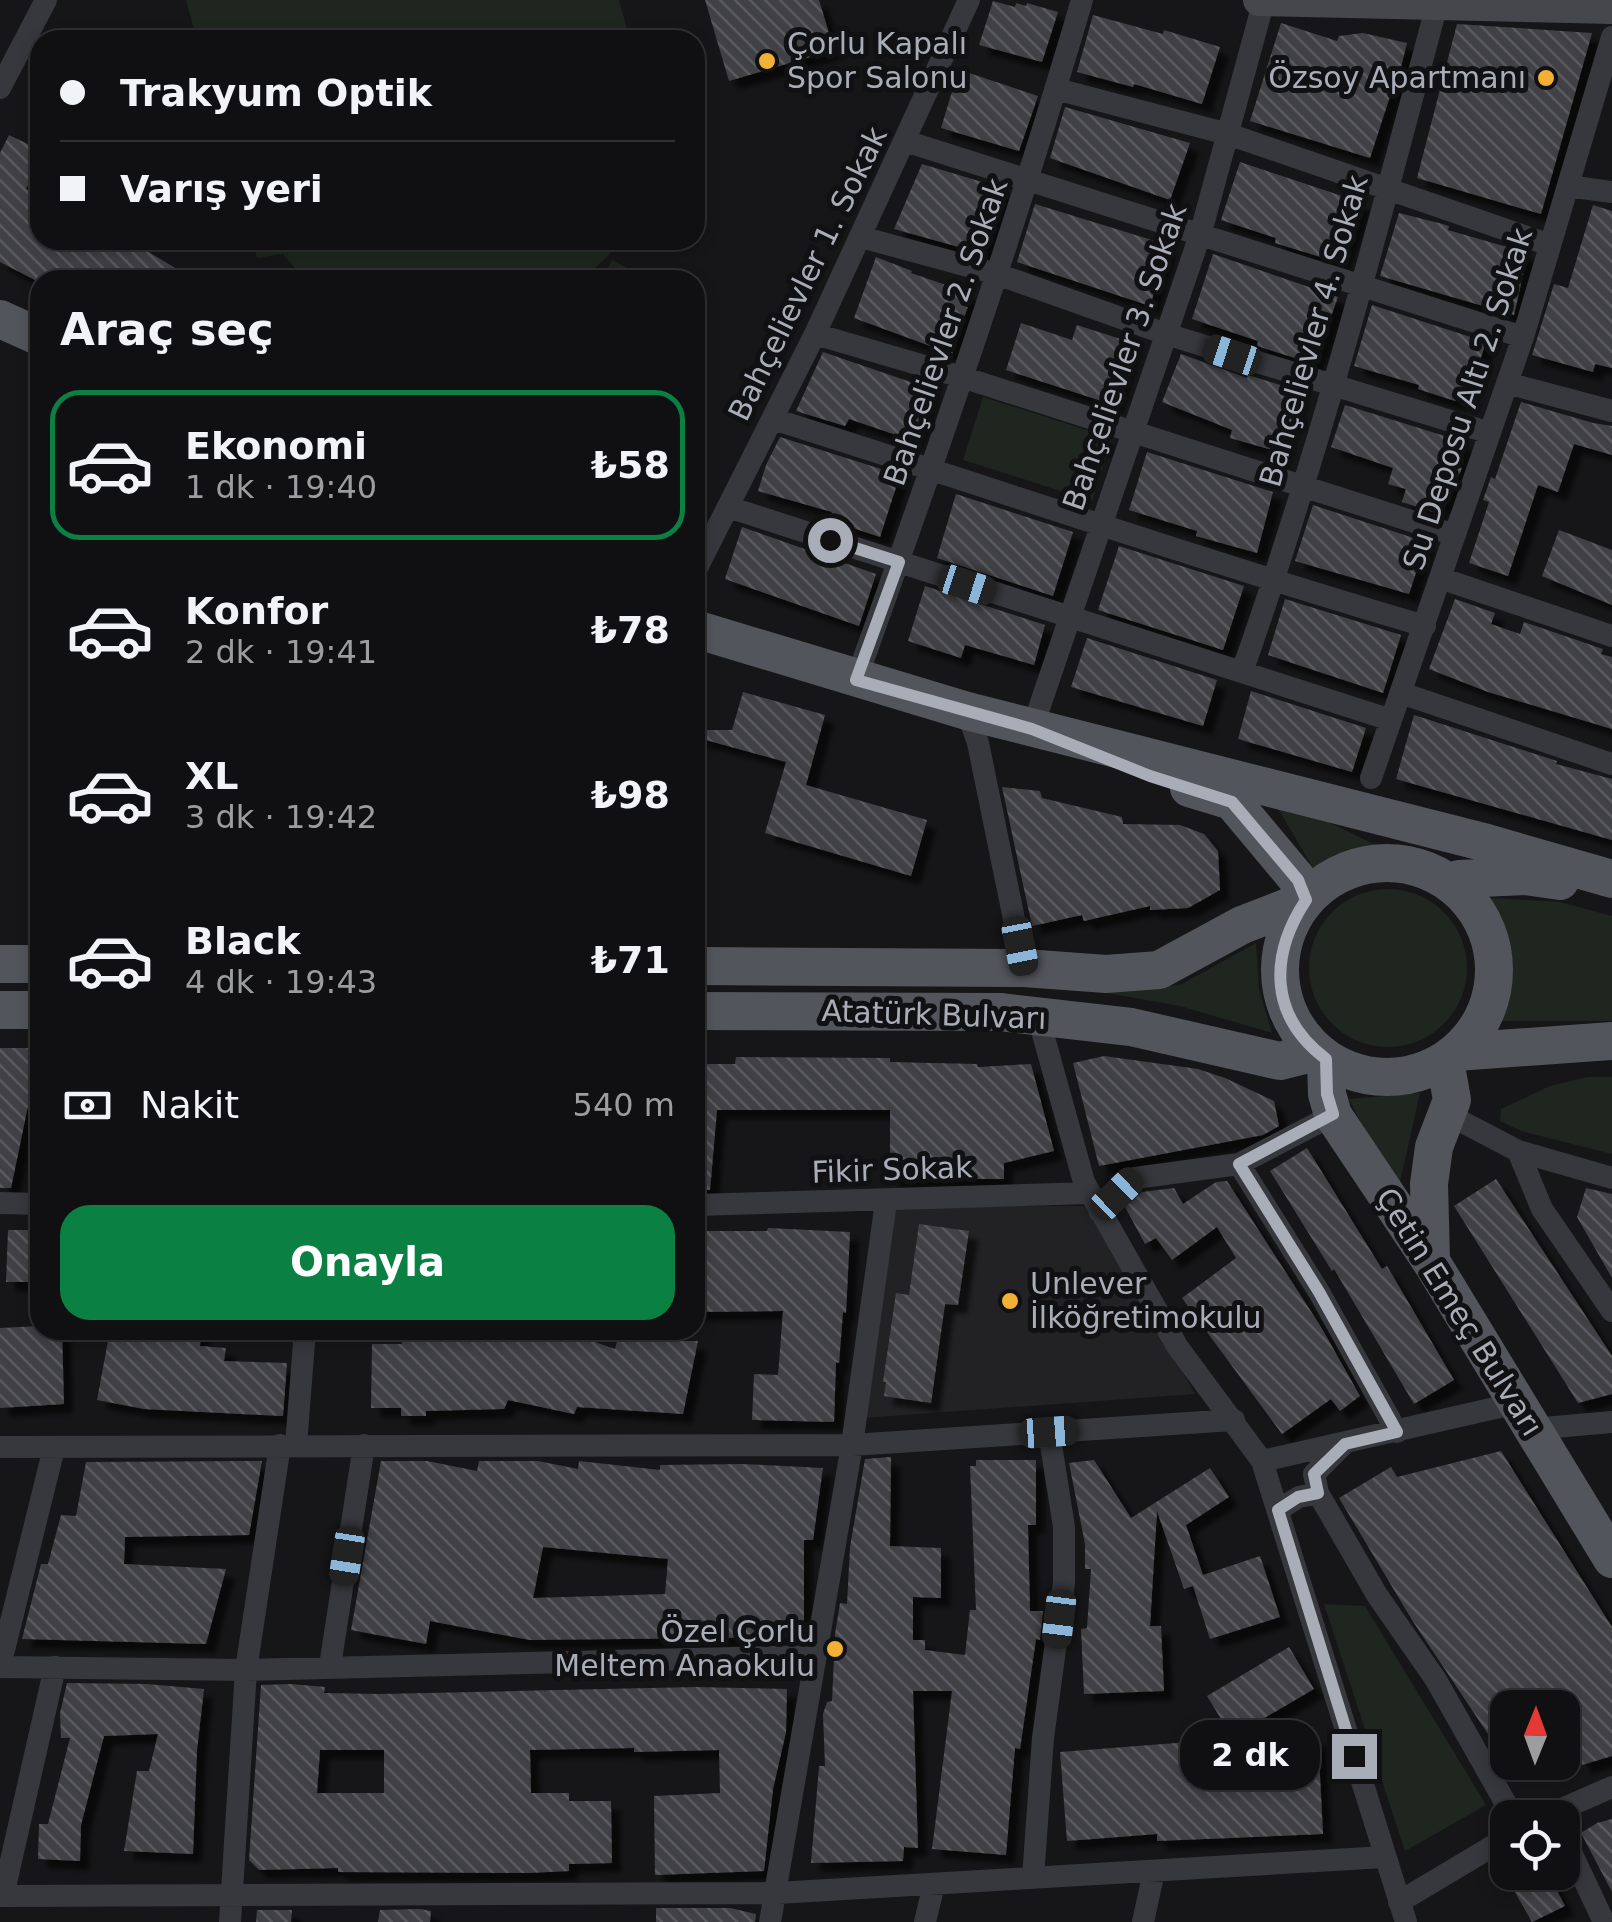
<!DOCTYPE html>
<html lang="tr">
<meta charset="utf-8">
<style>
:root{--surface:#101012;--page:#1e1e20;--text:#f1f3f6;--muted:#9c9d9f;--line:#303032;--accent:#0b8043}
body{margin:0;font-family:"DejaVu Sans",sans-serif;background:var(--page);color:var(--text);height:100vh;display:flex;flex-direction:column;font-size:38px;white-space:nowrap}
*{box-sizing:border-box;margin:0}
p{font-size:32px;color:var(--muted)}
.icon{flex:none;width:55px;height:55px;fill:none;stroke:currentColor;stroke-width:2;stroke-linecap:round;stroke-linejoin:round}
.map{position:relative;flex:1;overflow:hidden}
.side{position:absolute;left:30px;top:270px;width:675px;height:1070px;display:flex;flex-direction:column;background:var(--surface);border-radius:30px;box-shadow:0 5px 15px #0003,0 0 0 2px var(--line)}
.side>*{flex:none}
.banner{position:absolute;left:30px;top:30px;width:675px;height:220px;border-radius:30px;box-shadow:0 5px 15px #0003,0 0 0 2px var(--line);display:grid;align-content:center;height:220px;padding:0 30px;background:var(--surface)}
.needle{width:65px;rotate:1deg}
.fabs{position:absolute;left:1490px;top:1690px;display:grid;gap:20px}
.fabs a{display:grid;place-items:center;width:90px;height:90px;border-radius:20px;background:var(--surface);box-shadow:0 5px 15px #0003,0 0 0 2px var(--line);font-size:50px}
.end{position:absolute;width:45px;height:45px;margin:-22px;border:12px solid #a8adb8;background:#111;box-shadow:0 0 0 5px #111}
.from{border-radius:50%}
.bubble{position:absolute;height:70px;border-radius:30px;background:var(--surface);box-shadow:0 5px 15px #0003,0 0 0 2px var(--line);font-size:32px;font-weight:800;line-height:70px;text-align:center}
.car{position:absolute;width:30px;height:60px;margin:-30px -15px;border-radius:12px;box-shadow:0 0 8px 2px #0007;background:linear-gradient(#222 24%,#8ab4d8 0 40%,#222 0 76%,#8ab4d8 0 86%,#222 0)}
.banner b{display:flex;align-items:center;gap:35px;height:95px;font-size:38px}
.banner b+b{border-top:2px solid var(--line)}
.banner i{width:25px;height:25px;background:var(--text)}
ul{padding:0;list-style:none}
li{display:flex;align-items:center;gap:30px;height:150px;margin:0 20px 15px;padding:0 10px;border:5px solid transparent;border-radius:30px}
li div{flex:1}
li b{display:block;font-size:38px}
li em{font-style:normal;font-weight:800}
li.on{border-color:var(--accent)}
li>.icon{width:90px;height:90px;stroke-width:1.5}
h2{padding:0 30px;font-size:45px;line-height:120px}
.pay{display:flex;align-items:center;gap:25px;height:110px;padding:0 30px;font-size:38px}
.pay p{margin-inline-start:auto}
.button{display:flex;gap:20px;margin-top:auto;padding:20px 30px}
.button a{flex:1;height:115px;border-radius:30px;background:var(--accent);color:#fff;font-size:40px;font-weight:800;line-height:115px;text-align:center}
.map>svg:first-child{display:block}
.built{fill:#222225}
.green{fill:#1e261f}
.building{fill:url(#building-back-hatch);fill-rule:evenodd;filter:url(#shadow)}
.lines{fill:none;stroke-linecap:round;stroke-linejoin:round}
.street{stroke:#37383d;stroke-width:22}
.secondary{stroke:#45474d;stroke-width:32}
.primary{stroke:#53555c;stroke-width:38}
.route{stroke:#a8adb8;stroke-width:12}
.poi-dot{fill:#f2b134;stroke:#111113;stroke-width:4}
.labels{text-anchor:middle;stroke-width:10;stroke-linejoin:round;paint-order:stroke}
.poi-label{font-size:30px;fill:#a8adb8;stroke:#111113;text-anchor:start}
.street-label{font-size:30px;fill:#a8adb8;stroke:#111113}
</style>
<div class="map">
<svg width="1612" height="1922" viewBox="0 0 1612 1922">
<defs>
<pattern id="building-back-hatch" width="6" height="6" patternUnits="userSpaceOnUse" patternTransform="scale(2.5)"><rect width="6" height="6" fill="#404145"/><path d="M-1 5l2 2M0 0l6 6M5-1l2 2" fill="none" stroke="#595a5e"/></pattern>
<filter id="shadow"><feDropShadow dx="9" dy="9" stdDeviation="2.5" flood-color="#0009"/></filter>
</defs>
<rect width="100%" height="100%" fill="#161618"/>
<path class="built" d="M1087,1206L1195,1394L862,1418L892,1207Z"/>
<path class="green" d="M186,0H619L630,40H197Z
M252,240H617L610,254L582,280H305L283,254L257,258Z
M612,260L650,280H602Z
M983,397L1112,438L1092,501L963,460Z
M1269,793L1396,855L1313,868Z
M1309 968a79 79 0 1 1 158 0a79 79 0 1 1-158 0Z
M1477,897L1560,902L1612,916V1021H1501C1515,969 1504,941 1477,897Z
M1256,943L1259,989L1272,1033L1180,1006L1107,993V990L1180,985Z
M1587,1077H1612V1154L1521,1131L1500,1121L1501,1109L1550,1086Z
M1420,1093L1397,1195L1349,1099Z
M1324,1604L1365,1606L1486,1805L1405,1851Z"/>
<path class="building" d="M705,0H819L834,50L729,81Z
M993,1L1015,7L1016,3L1026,6L1027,3L1058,12L1042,62L979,45Z
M1093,15L1163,34L1164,30L1220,47L1202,104L1134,84L1133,87L1077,72Z
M1281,23L1337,41L1339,36L1363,33L1407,43L1395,91L1392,90L1370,158L1250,121Z
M1457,24L1592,33L1541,214L1417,178Z
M963,71L1038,96L1019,151L941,128L958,72Z
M1065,107L1190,143L1170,200L1050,158Z
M9,135L40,150V160L26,189L40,197V240H129L195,280H35L0,262V153Z
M1240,162L1363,203L1340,263L1275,243L1276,238L1221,220Z
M922,164L1002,188L984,254L894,229Z
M1035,204L1168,245L1150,306L1017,262Z
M1593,205L1612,211V368L1595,364L1593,372L1532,355L1554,284L1568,288Z
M1399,213L1439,223L1449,226L1448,230L1528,253L1514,315L1380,276Z
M1213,254L1338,297L1314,364L1257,346L1258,341L1192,319Z
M876,257L912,271L911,273L972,294L952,354L854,318Z
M1372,305L1486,342L1468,397L1455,401L1418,389L1419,385L1354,366Z
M1021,323L1072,340L1077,325L1133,343L1114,405L1006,370Z
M823,352L931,389L914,441L849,419L845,426L796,411Z
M1181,354L1247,378L1248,375L1300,391L1282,453L1230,438L1232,430L1162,402Z
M1521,402L1593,423L1612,426V455L1574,444L1558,492L1538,485L1508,576L1469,563L1489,502L1483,500L1491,477L1495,479Z
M1345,405L1464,442L1457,466L1462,468L1445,506L1438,504L1436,513L1402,502L1406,489L1388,484L1393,468L1331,447Z
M780,437L900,475L880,537L829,520L832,512L758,491L766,465Z
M1147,452L1273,492L1257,553L1196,536L1197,531L1129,510Z
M956,494L1073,532L1053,596L937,558Z
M1313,505L1426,542L1409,594L1295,561Z
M742,527L876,574L859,626L725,579Z
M1559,530L1612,550V605L1542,576Z
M1119,546L1244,586L1223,650L1098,610Z
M925,586L1045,625L1034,665L965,645L961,658L908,641Z
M1285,599L1401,635L1383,693L1268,655Z
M1455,599L1495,613L1491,624L1520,634L1524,622L1603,649L1601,654L1612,657V729L1488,692L1429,669Z
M1087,638L1217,680L1203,726L1071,687Z
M1251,691L1366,728L1352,772L1238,739Z
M743,692L825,715L806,785L927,820L911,876L765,833L786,762L695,737V730H732Z
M1414,715L1557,761L1556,764L1612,779V840L1396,779Z
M1002,787L1040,791L1042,798L1122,817L1123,824L1180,825L1204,834L1218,851L1220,890L1188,908L1150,910V906L1084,921L1082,915L1032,926Z
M0,1048H40L11,1188H0Z
M1104,1056L1198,1069L1225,1078L1274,1101L1279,1126L1263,1135L1099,1166L1073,1063Z
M736,1057L890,1058V1062L977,1064L978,1067L1031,1064L1054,1151L1004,1163V1179H890V1110H717L710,1190H695V1064H735Z
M1307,1148L1382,1269L1387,1266L1454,1380L1414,1404L1334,1269L1332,1271L1270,1171Z
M1496,1179L1612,1356V1394L1578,1403L1454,1206Z
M1227,1181L1321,1327L1360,1396L1340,1411L1331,1399L1282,1434L1182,1298L1236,1258L1217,1227L1172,1260L1156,1238L1145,1244L1125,1207L1142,1192L1174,1188L1183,1204L1216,1182Z
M1586,1188L1612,1194V1278L1577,1217Z
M919,1224L969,1231L958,1305L945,1304L931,1403L884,1396L886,1382H883L896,1293L909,1295Z
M768,1228L850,1232L846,1313L843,1312L839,1363L836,1362L834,1422L752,1420L754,1374L778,1375L783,1311L695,1312V1231H767Z
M8,1230H40V1282H6Z
M40,1326V1330H62L64,1404L0,1408V1328Z
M110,1330L173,1339L174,1330H201L200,1346L226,1348L224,1361L287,1363L283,1416L144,1409L97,1400Z
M549,1330H560L615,1349L617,1341H698L683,1414L577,1407L574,1414L508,1400L504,1409L426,1411V1416H401V1408H371L372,1344H402V1339L546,1338Z
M1501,1451L1612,1627V1756L1582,1765L1573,1734L1562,1741V1708H1508V1764L1412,1620L1339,1498L1391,1467L1397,1477Z
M891,1457L890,1546L941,1548V1598L913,1597V1640H925V1650L965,1655L970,1610H976L970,1466H976V1460H1036V1525H1028L1030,1611H1043L1040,1640L1036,1639L1020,1749L1015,1748L1006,1855L932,1849L952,1691H913L918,1848L904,1847L903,1861L811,1863L819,1766H825L823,1714L827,1702L832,1701L835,1634L840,1603L847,1604L850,1547L865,1459Z
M1094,1460L1131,1518L1210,1468L1229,1497L1186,1525L1203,1575L1260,1556L1280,1617L1210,1639L1193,1586L1184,1589L1157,1511L1150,1626H1161L1164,1691L1084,1694L1081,1629L1087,1628L1091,1569H1085V1544L1069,1463Z
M262,1461L249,1535L125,1537L124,1564L226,1569L206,1644L22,1639L41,1564H48L61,1515L76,1516L86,1462Z
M381,1461H427L477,1471L479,1461H538L578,1469L579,1461L660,1470V1465L742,1464L823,1468L813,1540H804V1637L530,1640L430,1621L426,1644L351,1630ZM543,1547L668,1559L665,1594L533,1598Z
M1289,1647L1314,1689L1232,1737L1207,1696Z
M67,1683L147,1684L204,1689L197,1750L193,1854L124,1851L137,1771H149L158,1734L104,1736L81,1825L80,1861L38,1859L39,1824H48L70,1738H61L60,1713Z
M291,1684L325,1687L324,1693L381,1694L696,1687L787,1689L786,1732L773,1789L764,1871L655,1875L654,1796L720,1793L719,1750L634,1752V1748L530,1750L531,1793H569V1801H611L612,1863L569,1864V1871L528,1873L338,1872V1868L259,1870L249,1860L261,1685ZM320,1750H384V1793H317Z
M1318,1737L1323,1834L1157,1841V1834L1067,1841L1060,1752L1228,1739L1225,1741Z
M1612,1819V1892L1581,1833L1597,1823Z
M1539,1872H1547L1565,1906L1532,1922L1512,1887Z
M656,1908H730L756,1914L755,1922H656Z
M420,1909L431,1911L430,1922H378L380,1910Z
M257,1910H292L291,1922H256Z"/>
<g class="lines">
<path class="street" d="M0,88L46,0
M1056,89L1228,134L1550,245
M905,141L1523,337
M1568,186L1612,192
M861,237L997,274L1166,334L1490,433
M815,334L962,377L1455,535
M1507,383L1612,411
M773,419C990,487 1206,562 1425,626
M728,507L1391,720
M695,572L815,334L969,0
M1440,578L1612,636
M1242,672C1319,454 1378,228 1437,4
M856,680C937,455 1015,229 1082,0
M1401,693L1612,764
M967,711L978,743L1024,968
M1032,729L1201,232L1264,0
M1371,778L1523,337L1612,37
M1038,1016L1084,1182L1177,1346L1262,1461L1406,1922
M1449,1115L1518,1151L1612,1178
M1518,1151L1542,1209L1612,1311
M1239,1164L1319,1292L1397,1432
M0,1203L40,1204
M695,1205L1090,1193
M1099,1211L1135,1178L1239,1164L1333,1115
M1533,1429L1612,1422
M296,1445L305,1330
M0,1447L852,1445L1234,1420
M1262,1461L1517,1403
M1318,1493L1314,1474L1344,1444
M1278,1510L1299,1497L1318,1493L1377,1595L1436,1680L1514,1818
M0,1666L54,1448
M330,1666L364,1445
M0,1667L246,1670L816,1656
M1541,1818L1612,1787
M1562,1833L1604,1922
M1033,1878L1043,1738L1064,1583V1527L1049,1432
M0,1896L777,1893L1384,1857
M3,1896L55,1667
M1399,1902L1508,1837
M230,1922L246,1670L280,1445
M770,1922L852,1445L886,1202
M925,1922L934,1884
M1143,1922L1154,1871"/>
<path class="secondary" d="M1259,0L1612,8"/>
<path class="primary" d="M0,319L40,337
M695,629L967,711L1487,843L1612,879
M1189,788L1232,801L1298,880L1306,900
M1280 970a107 107 0 1 1 214 0a107 107 0 1 1-214 0Z
M1449,883L1459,879L1526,876L1560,881
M0,964H40
M695,966L1024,968L1106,974L1159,970L1242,925L1306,900
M0,1010H40
M695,1011L1000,1012L1131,1027L1280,1061L1316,1052
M1456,1052L1612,1041
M1326,1059L1327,1094L1333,1115L1432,1263L1612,1559
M1431,1260L1429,1184L1434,1147L1452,1100L1445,1060"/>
</g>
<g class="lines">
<path class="route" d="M830,540L899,562L856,680L1032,729L1150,776L1232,802L1298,880L1306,900C1269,956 1269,1016 1326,1059L1327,1094L1333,1114L1239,1164L1319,1292L1397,1432L1345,1444L1314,1474L1318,1493L1298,1497L1278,1510L1354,1756"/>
</g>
<g class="poi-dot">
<circle cx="767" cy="61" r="10"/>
<circle cx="1546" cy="78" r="10"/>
<circle cx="1010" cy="1301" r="10"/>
<circle cx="835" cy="1649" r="10"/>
</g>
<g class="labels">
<g class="poi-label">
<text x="787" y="54">Çorlu Kapalı<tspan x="787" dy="34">Spor Salonu</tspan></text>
<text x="1526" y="88" text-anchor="end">Özsoy Apartmanı</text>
<text x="1030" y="1294">Unlever<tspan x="1030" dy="34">İlköğretimokulu</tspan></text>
<text x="815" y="1642" text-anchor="end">Özel Çorlu<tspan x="815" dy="34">Meltem Anaokulu</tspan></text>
</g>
<g class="street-label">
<text transform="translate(808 274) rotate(-64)" y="10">Bahçelievler 1. Sokak</text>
<text transform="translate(1314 331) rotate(-74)" y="10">Bahçelievler 4. Sokak</text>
<text transform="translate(946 332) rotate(-71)" y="10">Bahçelievler 2. Sokak</text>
<text transform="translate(1125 357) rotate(-71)" y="10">Bahçelievler 3. Sokak</text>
<text transform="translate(1468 399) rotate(-72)" y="10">Su Deposu Altı 2. Sokak</text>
<text transform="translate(934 1015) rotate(2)" y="10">Atatürk Bulvarı</text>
<text transform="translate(892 1170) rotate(-2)" y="10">Fikir Sokak</text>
<text transform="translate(1459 1312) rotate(58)" y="10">Çetin Emeç Bulvarı</text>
</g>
</g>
</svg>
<div class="fabs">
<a><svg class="needle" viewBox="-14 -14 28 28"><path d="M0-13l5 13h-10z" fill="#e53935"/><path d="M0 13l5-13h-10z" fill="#9c9d9f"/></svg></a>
<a><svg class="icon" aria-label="locate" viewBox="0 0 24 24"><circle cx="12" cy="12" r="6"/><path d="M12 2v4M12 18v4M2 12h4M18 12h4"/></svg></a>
</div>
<i class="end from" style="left:830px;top:540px"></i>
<i class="end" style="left:1354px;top:1756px"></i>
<div class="bubble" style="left:1180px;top:1720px;width:140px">2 dk</div>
<i class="car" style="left:1232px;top:355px;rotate:288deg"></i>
<i class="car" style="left:967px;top:585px;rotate:108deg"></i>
<i class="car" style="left:1020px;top:946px;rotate:169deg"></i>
<i class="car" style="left:1117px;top:1194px;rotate:46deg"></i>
<i class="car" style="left:1049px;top:1432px;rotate:86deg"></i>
<i class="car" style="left:347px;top:1556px;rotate:189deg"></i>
<i class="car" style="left:1059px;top:1619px;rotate:187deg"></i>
<div class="banner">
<b><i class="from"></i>Trakyum Optik</b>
<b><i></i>Varış yeri</b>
</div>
<section class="side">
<h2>Araç seç</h2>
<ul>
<li class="on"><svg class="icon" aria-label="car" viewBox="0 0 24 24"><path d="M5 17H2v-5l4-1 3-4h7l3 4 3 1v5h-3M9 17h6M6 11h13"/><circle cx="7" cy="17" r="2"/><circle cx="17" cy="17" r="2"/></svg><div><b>Ekonomi</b><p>1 dk · 19:40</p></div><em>₺58</em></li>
<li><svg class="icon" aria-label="car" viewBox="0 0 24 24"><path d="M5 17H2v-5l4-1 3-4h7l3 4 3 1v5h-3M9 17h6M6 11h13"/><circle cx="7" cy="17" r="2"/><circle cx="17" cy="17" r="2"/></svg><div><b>Konfor</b><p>2 dk · 19:41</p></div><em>₺78</em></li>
<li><svg class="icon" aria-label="car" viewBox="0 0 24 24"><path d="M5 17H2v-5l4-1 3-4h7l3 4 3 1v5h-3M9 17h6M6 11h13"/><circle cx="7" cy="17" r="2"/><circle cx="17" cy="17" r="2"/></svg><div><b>XL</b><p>3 dk · 19:42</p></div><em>₺98</em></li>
<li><svg class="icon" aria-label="car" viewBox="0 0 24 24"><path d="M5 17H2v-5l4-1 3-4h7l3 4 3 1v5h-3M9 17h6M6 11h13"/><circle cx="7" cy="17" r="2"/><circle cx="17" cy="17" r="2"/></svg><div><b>Black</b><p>4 dk · 19:43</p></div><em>₺71</em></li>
</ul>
<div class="pay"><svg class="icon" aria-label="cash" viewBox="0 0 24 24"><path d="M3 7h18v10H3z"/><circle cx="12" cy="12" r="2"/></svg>Nakit<p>540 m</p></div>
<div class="button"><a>Onayla</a></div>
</section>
</div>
